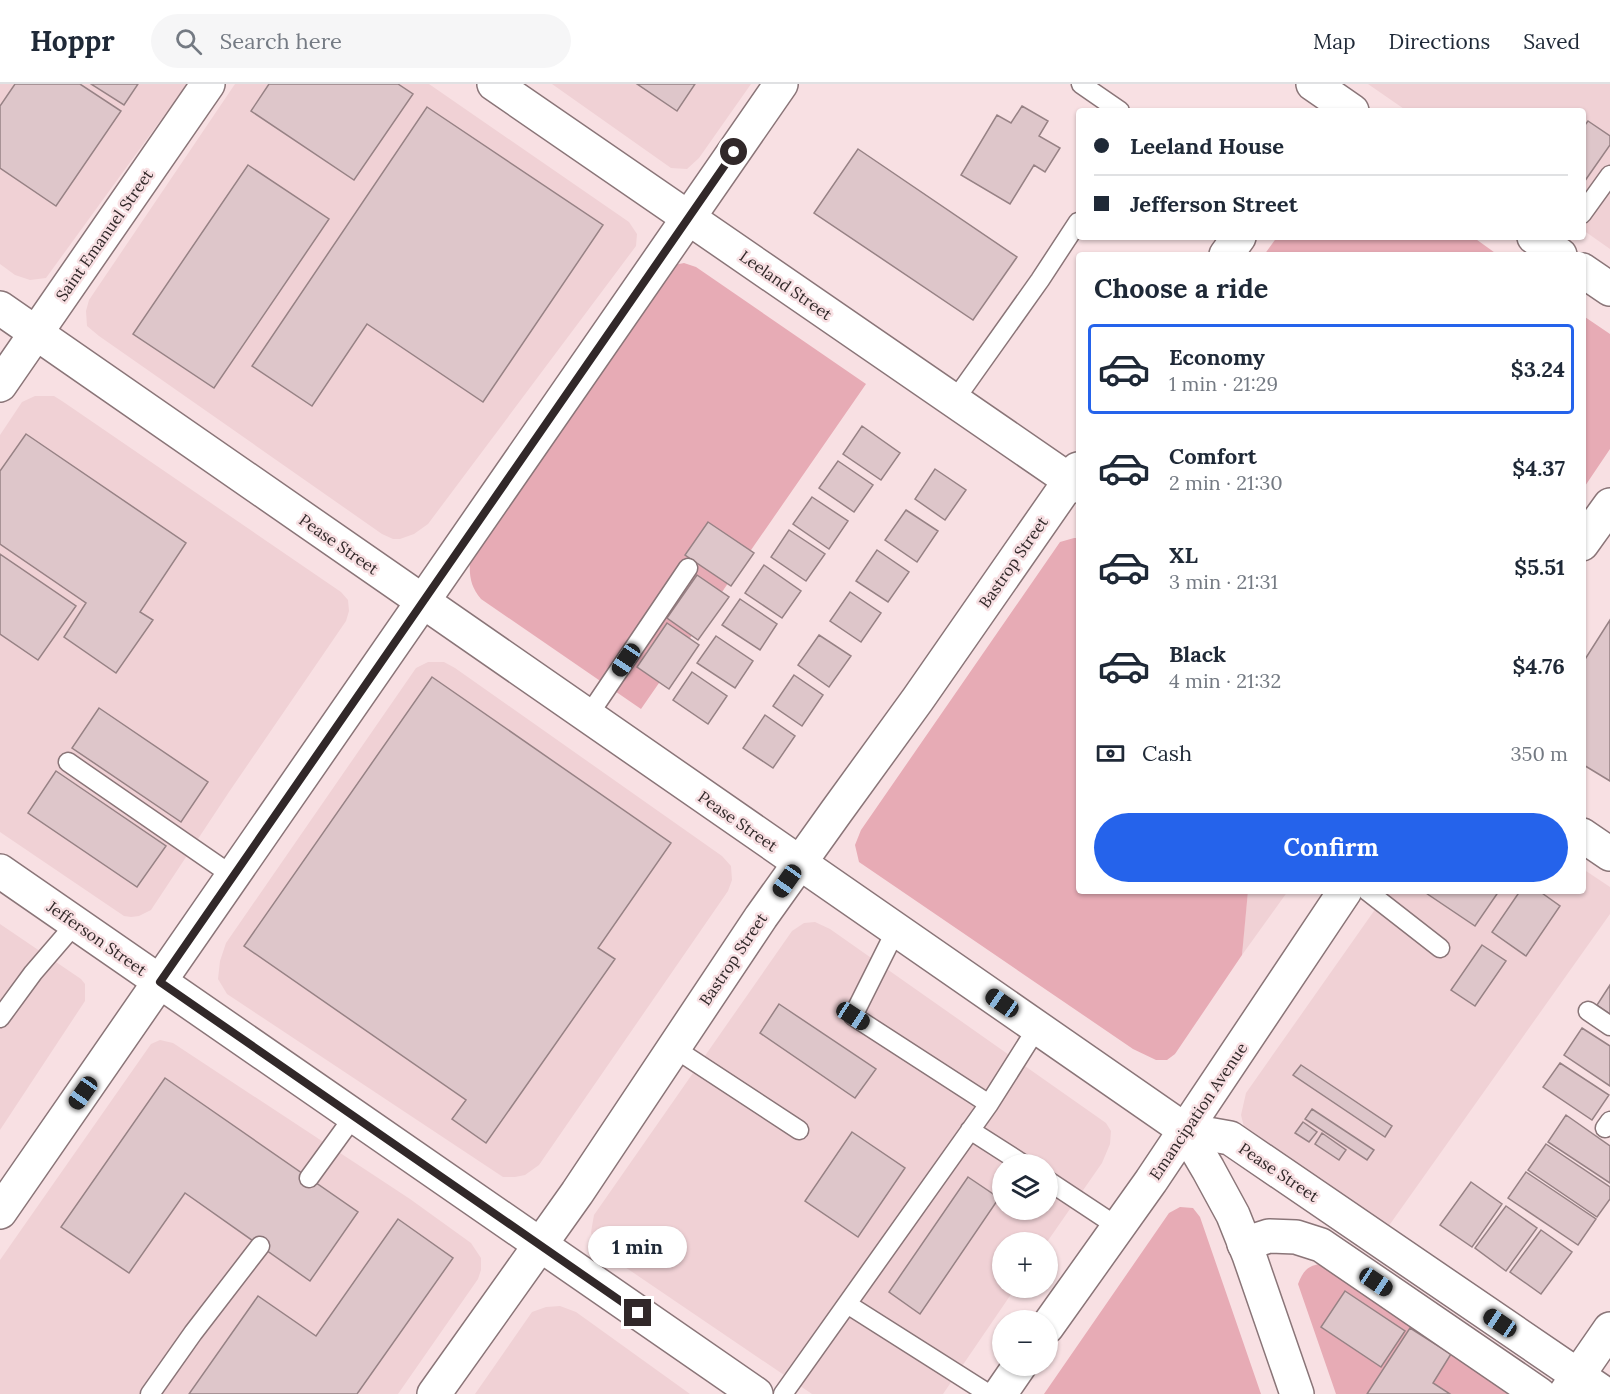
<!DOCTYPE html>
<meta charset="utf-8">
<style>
:root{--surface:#fff;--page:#f6f6f7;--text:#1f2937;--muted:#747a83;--line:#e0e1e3;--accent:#2563eb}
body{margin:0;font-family:Lora,serif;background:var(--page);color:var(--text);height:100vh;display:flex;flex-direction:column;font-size:22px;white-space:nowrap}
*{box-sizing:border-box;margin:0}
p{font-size:20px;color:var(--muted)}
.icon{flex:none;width:33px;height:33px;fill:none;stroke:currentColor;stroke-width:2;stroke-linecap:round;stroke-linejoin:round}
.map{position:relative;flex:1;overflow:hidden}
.details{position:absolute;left:1076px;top:168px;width:510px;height:642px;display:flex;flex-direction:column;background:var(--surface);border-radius:6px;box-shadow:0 2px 4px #0004}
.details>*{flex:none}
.guide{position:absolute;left:1076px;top:24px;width:510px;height:132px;border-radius:6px;box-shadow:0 2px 4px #0004;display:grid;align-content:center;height:132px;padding:0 18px;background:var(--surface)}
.tools{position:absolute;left:992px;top:1070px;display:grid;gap:12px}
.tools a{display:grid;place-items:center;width:66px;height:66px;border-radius:50%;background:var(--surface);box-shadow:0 2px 4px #0004;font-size:30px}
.end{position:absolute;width:27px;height:27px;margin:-14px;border:8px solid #312829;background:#fff;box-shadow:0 0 0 3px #fff}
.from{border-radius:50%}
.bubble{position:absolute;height:42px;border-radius:21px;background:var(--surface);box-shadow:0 2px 4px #0004;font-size:20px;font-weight:700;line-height:42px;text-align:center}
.car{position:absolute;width:18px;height:36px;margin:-18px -9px;border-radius:8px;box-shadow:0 0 4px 2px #0007;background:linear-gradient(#222 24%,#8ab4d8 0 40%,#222 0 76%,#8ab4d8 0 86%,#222 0)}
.guide b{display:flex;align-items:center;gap:21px;height:57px;font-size:22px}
.guide b+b{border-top:2px solid var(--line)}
.guide i{width:15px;height:15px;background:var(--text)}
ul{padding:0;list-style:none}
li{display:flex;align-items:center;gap:18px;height:90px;margin:0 12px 9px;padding:0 6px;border:3px solid transparent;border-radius:6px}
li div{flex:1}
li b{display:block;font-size:22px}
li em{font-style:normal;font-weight:700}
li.selected{border-color:var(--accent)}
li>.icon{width:54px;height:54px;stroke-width:1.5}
h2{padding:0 18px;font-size:27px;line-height:72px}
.pay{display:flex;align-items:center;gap:15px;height:66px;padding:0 18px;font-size:22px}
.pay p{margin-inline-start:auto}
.action{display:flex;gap:12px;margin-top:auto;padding:12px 18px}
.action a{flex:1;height:69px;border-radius:36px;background:var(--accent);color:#fff;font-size:24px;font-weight:700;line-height:69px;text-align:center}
header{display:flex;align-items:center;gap:36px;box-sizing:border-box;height:84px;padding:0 30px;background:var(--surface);border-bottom:2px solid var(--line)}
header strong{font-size:28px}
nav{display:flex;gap:33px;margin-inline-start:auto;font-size:21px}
.search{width:420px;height:54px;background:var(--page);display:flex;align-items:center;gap:15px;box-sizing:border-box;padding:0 21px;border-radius:33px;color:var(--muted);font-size:22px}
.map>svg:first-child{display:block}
.built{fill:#f0d1d5;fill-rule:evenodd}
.green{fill:#e7abb5}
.building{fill:#dec6ca;stroke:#978285;stroke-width:1.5}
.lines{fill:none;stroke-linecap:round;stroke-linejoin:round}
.service-casing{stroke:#8a7578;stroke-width:21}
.minor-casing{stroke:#8a7578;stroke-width:36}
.tertiary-casing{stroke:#8a7578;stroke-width:36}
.secondary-casing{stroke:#8a7578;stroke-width:36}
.service{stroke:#fff;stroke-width:18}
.minor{stroke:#fff;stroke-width:33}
.tertiary{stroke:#fff;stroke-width:33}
.secondary{stroke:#fff;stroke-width:33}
.route{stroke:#312829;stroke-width:8}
.labels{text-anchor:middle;stroke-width:5;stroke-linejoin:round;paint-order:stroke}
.street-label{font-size:16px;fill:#312829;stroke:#f8e0e3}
</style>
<header>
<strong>Hoppr</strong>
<div class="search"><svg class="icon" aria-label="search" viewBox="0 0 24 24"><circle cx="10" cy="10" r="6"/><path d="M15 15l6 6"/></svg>Search here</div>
<nav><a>Map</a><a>Directions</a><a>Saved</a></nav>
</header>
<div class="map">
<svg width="1610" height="1310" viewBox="0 0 1610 1310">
<rect width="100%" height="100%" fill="#f8e0e3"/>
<path class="built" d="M0,0H187L46,194L30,196L15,191L0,180Z
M235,0H429L629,138L637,150L636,162L428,440L414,450L400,455H393L382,450L99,252L87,242L86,227L89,216Z
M552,0H751L699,74L687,85L671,84Z
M1368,0H1610V165L1583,146L1582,27H1407Z
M35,312H54L62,317L341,508L348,516L349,527L346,537L229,708L151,826L139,832L131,833L124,832L0,748V351L22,318Z
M428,578H444L455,584L722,772L731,782L732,796L728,807L539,1081L525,1091L515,1093H503L227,910L218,895L220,877L226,859L416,584Z
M1583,785L1610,803V830L1388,1143L1244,1043L1241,1031L1246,1009L1388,807H1582Z
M1248,807H1288L1242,871L1244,846Z
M815,838L830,845L1106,1039L1111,1047L1110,1060L1102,1079L1047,1158H1002V1203H1016L943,1310H812L594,1162L591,1148L594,1131L792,847L804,839ZM1002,1080H1047V1125H1002Z
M0,840L81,895L85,900V917L0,1046Z
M160,956L173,959L410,1115L471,1159L481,1174V1186L478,1195L398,1310H0V1176L151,960Z
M560,1222L576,1228L690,1310H475L532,1228L546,1223Z"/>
<path class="green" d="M1277,153H1473L1498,171H1264Z
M684,179L696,183L866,300L641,625L481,515C471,503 469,493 470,477L674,181Z
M1582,231L1610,250V365L1583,405Z
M1074,454H1078V807H1248L1242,871L1175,970L1167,976H1156L1133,965L859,778L855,761L861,746L1060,458Z
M1180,1123L1193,1124L1200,1133L1261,1310H1044L1169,1129Z
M1325,1179L1520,1310H1336L1298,1200C1304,1184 1310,1181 1325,1179Z"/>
<path class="building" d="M15,0H80L121,27L56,122L0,84V22Z
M91,0H138L124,21Z
M269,0H398L413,10L354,96L251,27Z
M637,0H695L677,27Z
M1022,22L1048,37L1039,52L1060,64L1045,88L1034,81L1010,120L961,91L997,31L1011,39Z
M427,23L603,141L483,318L367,240L312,322L252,282Z
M1588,37L1610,52V61L1582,101V45Z
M858,65L1017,173L973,236L814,129Z
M248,81L329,135L214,304L133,250Z
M862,342L900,369L881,396L843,370Z
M26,350L186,459L140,528L153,536L116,589L64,553L86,519L0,460V387Z
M838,377L873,401L854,428L819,404Z
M935,385L966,406L945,436L915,415Z
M812,413L848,437L829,465L793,440Z
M906,426L938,447L917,478L885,456Z
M708,438L754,469L731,502L685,471Z
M789,446L825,470L806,497L771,473Z
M877,466L909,488L888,518L856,497Z
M0,470L76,522L38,576L0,550Z
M764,481L801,507L782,534L745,509Z
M697,491L729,513L698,556L667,534Z
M850,508L881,529L861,558L830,537Z
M740,515L777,540L760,566L722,541Z
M1610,536V697L1582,680V580Z
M667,539L699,561L669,605L637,583Z
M819,551L851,572L829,603L798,581Z
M716,552L753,577L735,604L697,579Z
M692,588L727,612L708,640L673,616Z
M794,591L823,611L802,642L773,622Z
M432,593L671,759L598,864L615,875L486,1059L452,1035L466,1016L244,862Z
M99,624L208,698L181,738L72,664Z
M765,631L795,652L773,684L743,664Z
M56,687L166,762L137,803L28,729Z
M1423,807H1499L1475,842Z
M1520,807H1539L1560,822L1526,872L1492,848Z
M1482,861L1506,877L1475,922L1451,906Z
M1610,901V930L1597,921Z
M779,920L876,985L855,1014L760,949Z
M1582,944L1610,962V1002L1564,971Z
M1560,979L1609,1011L1592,1036L1543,1003Z
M1301,981L1392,1042L1385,1053L1293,991Z
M165,994L358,1128L310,1197L185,1109L129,1189L61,1143Z
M1312,1025L1374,1066L1367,1076L1305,1035Z
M1566,1031L1610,1062V1099L1548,1058Z
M1303,1038L1317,1048L1309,1058L1295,1049Z
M852,1048L905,1084L858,1153L805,1117Z
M1322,1049L1346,1066L1339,1076L1315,1060Z
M1546,1060L1610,1103V1115L1597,1133L1528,1086Z
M1526,1088L1596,1135L1578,1161L1508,1114Z
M968,1093L999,1114L920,1230L889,1208Z
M1471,1098L1502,1120L1472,1163L1440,1141Z
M1506,1122L1537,1144L1506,1187L1475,1164Z
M398,1135L453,1174L357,1310H189L258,1212L316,1252Z
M1541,1146L1572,1168L1541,1210L1510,1188Z
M1345,1207L1405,1247L1381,1283L1321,1243Z
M1410,1244L1451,1270L1433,1299L1450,1310H1367Z"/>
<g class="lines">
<defs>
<path id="service" d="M1081,0L1120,27
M1582,130L1610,91
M954,317L1040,196L1078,138
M588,632L688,484
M68,678L233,792
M1367,807L1440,864
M896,846L853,932L989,1020L1037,944
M1588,927L1610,942
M0,934L33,889L76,839
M674,964L799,1046
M1605,1044L1610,1037
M970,1046L1023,1080
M309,1094L354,1032
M1047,1096L1118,1143
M847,1220L989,1310
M150,1310L193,1249L260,1162
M783,1310L989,1020"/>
<path id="minor" d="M1313,0L1352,27
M1534,153L1560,171
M1226,171L1239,153
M1582,186L1610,205
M1185,1046L1230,1054L1605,1310
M0,1128L781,0
M1244,1160L1269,1152L1296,1153L1321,1161L1539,1310
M434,1310L577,1109L761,833L836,728L918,615L1078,385
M1565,1310L1610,1245"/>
<path id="tertiary" d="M0,224L1185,1046
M0,301L208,0
M0,787L756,1310"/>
<path id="secondary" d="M494,0L1078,402
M1582,460L1610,421
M1582,751L1610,770
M1185,1046L1208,1085L1233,1131L1249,1171L1297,1310
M1047,1243L1151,1097L1345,807
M1000,1310L1020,1281"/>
</defs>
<use href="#service" class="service-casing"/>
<use href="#minor" class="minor-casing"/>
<use href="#tertiary" class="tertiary-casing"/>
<use href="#secondary" class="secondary-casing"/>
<use href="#service" class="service"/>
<use href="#minor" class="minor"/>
<use href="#tertiary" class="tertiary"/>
<use href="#secondary" class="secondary"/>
</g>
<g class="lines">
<path class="route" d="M638,1229L160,898L734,68"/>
</g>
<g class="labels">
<g class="street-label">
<text transform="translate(104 151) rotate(-55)" y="6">Saint Emanuel Street</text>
<text transform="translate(786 201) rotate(35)" y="6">Leeland Street</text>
<text transform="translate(339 460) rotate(35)" y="6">Pease Street</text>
<text transform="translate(1013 478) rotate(-55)" y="6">Bastrop Street</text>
<text transform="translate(738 737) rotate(35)" y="6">Pease Street</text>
<text transform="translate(97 854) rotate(35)" y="6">Jefferson Street</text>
<text transform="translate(733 875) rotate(-56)" y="6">Bastrop Street</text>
<text transform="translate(1198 1027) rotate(-56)" y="6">Emancipation Avenue</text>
<text transform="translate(1279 1088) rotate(34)" y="6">Pease Street</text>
</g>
</g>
</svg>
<div class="tools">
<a><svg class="icon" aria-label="layers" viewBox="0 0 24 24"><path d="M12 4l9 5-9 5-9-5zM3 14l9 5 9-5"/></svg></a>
<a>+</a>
<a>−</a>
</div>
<i class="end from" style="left:734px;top:68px"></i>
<i class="end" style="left:638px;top:1229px"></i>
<div class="bubble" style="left:588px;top:1142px;width:99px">1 min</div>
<i class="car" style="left:626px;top:576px;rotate:214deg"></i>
<i class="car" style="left:787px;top:797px;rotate:215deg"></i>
<i class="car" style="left:1002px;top:919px;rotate:305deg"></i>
<i class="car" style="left:853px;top:932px;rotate:123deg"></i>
<i class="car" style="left:83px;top:1009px;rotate:215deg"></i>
<i class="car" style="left:1376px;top:1198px;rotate:124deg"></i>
<i class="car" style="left:1500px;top:1239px;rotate:304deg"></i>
<div class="guide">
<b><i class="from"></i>Leeland House</b>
<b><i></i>Jefferson Street</b>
</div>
<section class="details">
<h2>Choose a ride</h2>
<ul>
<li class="selected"><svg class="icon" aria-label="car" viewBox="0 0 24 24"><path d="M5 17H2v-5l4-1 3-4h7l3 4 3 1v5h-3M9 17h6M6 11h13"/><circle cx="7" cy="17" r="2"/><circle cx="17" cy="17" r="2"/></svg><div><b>Economy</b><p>1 min · 21:29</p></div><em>$3.24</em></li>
<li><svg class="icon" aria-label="car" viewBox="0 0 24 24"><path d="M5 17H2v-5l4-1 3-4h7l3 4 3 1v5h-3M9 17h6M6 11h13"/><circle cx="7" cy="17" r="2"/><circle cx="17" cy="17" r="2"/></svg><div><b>Comfort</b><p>2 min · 21:30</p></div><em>$4.37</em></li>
<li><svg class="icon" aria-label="car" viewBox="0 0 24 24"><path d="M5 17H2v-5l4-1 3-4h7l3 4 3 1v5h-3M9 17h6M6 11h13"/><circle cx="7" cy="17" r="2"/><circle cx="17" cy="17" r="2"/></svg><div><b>XL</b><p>3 min · 21:31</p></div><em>$5.51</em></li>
<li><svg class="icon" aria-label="car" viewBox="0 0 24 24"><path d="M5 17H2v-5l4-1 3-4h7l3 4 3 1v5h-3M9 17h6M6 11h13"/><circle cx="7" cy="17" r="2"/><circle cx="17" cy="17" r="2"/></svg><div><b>Black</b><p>4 min · 21:32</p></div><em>$4.76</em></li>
</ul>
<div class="pay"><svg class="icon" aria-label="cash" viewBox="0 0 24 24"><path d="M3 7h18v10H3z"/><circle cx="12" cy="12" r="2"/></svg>Cash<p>350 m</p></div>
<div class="action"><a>Confirm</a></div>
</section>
</div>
